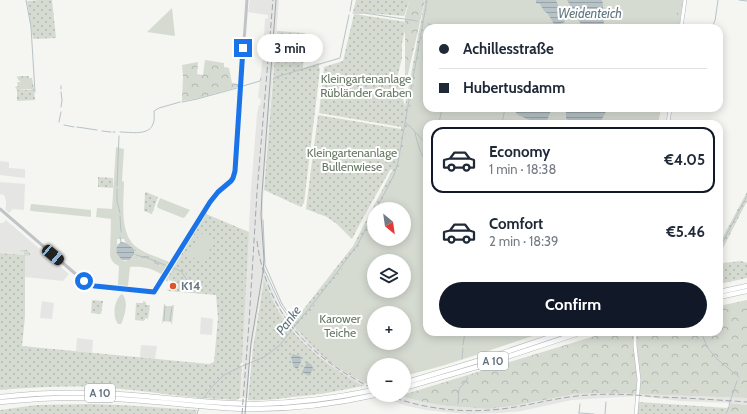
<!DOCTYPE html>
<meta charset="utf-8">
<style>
:root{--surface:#fff;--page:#f2f2f3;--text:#1f2937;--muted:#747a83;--line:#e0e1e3;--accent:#111827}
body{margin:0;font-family:Cabin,sans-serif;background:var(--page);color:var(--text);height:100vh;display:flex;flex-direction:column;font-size:15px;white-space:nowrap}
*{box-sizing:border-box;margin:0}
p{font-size:13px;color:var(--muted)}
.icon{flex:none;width:22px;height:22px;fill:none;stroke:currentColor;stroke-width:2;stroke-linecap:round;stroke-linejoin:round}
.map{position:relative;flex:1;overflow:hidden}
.drawer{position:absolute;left:423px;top:120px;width:300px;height:216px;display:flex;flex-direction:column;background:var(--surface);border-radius:12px;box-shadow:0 2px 10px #0003}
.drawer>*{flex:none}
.banner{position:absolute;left:423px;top:24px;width:300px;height:88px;border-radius:12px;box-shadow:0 2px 10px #0003;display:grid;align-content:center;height:88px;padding:0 16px;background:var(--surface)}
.needle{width:26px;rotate:151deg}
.controls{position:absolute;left:367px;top:202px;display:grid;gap:8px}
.controls a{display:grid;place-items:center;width:44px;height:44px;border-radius:50%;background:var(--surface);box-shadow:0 2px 10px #0003;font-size:20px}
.end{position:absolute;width:18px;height:18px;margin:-9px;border:5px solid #1a73e8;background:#fff;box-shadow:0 0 0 2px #fff}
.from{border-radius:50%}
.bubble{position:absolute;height:28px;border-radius:14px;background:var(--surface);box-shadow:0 2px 10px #0003;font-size:13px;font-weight:700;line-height:28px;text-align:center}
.car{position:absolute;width:12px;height:24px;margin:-12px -6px;border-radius:5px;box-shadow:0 0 3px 1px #0007;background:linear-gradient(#222 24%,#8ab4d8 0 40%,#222 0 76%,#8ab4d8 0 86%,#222 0)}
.banner b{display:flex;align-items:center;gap:14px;height:38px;font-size:15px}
.banner b+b{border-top:1px solid var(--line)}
.banner i{width:10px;height:10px;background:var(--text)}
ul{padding:7px 0 0;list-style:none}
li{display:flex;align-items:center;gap:12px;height:66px;margin:0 8px 6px;padding:0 8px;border:2px solid transparent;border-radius:12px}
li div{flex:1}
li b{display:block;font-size:15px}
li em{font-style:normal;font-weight:700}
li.active{border-color:var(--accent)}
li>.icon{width:36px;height:36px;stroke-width:1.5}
.action{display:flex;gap:8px;margin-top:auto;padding:8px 16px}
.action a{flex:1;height:46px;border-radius:24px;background:var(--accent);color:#fff;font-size:16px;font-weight:700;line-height:46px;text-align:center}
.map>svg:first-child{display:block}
.built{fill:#e5e6e4}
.grass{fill:url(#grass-dots)}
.forest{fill:url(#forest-crowns)}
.wetland{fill:url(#wetland-marsh)}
.park{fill:#d6dbd2;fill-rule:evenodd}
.water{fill:url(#water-rules)}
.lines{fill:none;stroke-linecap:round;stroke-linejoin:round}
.stream{stroke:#b7c3c7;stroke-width:1}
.secondary-casing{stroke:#b2b7bb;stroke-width:4}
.motorway-casing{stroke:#b3b6b9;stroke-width:5.5}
.tertiary{stroke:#c0c4c7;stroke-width:3}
.secondary{stroke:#fff;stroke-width:3}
.motorway{stroke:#fff;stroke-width:4.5}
.tram{stroke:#a1a7ac;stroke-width:1}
.rail{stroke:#a1a7ac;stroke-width:1;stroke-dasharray:6 3;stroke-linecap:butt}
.route{stroke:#1a73e8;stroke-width:5}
.poi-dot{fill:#dd5528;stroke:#fff;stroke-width:1.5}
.labels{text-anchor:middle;stroke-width:4;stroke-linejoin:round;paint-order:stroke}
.shield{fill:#fff;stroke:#929ea7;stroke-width:1}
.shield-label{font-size:11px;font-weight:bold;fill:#647481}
.park-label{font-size:12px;fill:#677963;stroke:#fff}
.poi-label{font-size:12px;font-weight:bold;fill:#647481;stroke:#fff;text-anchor:start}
.water-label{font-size:13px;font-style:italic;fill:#60767f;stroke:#fff}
</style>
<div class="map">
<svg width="747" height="414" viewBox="0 0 747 414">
<defs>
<pattern id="grass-dots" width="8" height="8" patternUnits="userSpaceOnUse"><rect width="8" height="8" fill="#d6dbd2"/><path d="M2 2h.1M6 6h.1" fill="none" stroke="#b1b6b0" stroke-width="1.8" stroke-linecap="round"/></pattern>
<pattern id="forest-crowns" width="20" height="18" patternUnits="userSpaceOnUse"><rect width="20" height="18" fill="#d6dbd2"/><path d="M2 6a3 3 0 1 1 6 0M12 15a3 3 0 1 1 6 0" fill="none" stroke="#b1b6b0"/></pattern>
<pattern id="wetland-marsh" width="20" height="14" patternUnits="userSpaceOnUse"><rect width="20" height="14" fill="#d6dbd2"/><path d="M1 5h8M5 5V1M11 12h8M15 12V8" fill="none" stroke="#b1b6b0"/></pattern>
<pattern id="water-rules" width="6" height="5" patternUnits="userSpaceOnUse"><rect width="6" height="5" fill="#b7c3c7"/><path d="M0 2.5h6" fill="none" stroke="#98a3a7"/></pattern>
</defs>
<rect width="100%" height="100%" fill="#f5f5f1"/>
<path class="built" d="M250,0H279L263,196V224L265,260V273L276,299L282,311L292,324L302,336L330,362L338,368L366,383L363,386L345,376L324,360L309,348L297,335L284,319L263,283L250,359L248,398H240L243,370V362H242L251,189L257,114L259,105H260L261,99L258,98L263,55L265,19L268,18V15L248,12Z
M0,161L9,162V168L25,169V178L0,175Z
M0,182L25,184L24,209L23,210L13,209L9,213L5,209L6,206V201L4,195L0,194Z
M6,220L69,274L63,281L25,277L24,255L0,253V223H3Z
M42,301L54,303L52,319L40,318Z
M201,317L213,319L212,335L200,334Z
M77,338L93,340L92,353L76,351Z
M141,345L157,346L155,359L140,357Z
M604,393L747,398V405L731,403L680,401L637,396L572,400L521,411L499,413L469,414L454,413L426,410L407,406L390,400L399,396L428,403L447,406L488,409L513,406L575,394Z"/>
<path class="grass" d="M39,0H52L56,38L33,39L31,27L27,1Z
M356,0H410L404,16L353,12Z
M425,0H435L427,28V124L404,209H374V239L404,261L368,254L374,373V385L372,386C360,380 349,375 338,368C320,356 306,340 292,324L353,246L393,169L390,170L363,218L352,239L337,224L327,217L306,209L318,115L401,129V127L319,113L324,67L343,61L354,14L407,22L402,43V58L398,74L399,79L403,84L405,96L403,99L405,106Z
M277,31L305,33L303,68L319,63V68L320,69L304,203L301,207L264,190Z
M33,89H34L35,100L17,101V90H28Z
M98,177L113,178V188L98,187Z
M146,192L158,197L152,214L144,211L145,193Z
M747,192V201L721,252L720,259L723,263L741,261L747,263V278L719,284V244Z
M206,214L249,232L242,362L240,365L242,367L240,398L236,400L202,398L201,400L200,398C170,395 140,390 110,388C73,385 37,387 0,390V253L24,255V252L20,251V250H27L30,253V255L25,256V317L22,346L209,364L214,362L218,318L216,295L168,291L167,289L170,290L173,287L177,286L176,282L173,283L172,281L169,280V278L168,279L169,280L166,282V280Z
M264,280C270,293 275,307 284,319C303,348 334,369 363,386C339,391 316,395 292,397C277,399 263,401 248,400L253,347Z
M92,300L103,301L101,314L91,313Z
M143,301L146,302V305H150L148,319L145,318V320L143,321L135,320L136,303H143Z
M639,402L727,408L725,414H637Z
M89,404L121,405L197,410L196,414H0V410L36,405Z"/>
<path class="forest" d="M410,0H425L405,87V16Z
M665,0H683L679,28H662Z
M205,60L224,63V67L229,68L232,83L238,84V87L199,98L182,101L183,76L182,65L198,62L197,74L203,75Z
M20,76H29V78H32L34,89L17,90L15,87L18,86L17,82H21L18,80V78L16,77Z
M747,300V398L604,393L575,394L513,406L488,409L447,406L428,403L399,396L608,332H719V306Z
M731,403L747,405V414H725L727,408Z"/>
<path class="wetland" d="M134,249L145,256L146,254L166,263L162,268C154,263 143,256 133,260L131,258L135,255L134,253Z
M175,266C184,270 192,278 188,288H185C183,277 186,274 173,270Z"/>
<path class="park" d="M428,0H679L675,28H427V108H661C660,114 659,118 658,124H427V332H545C498,347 452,365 404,376V365H374V385L371,386L337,365L323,354L301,332H298L296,330L358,248V247L374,217V239H404V209H378L399,166L407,126L408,125V120ZM374,261H404V291H374ZM374,313H404V343H374Z
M172,8L175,36L147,32Z
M116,147L124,149L122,181L124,182C124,201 119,232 135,246C145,254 158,257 169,262L161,274C151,268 142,266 130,267L128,286L118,285L119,266C114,264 111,261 110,255L111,219L96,217L97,208L112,209ZM117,239H124L126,243L128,245L145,256L146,255L165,263L162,268C154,262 142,256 133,260L131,258L126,261L122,260L117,247L118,244H117Z
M160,198L190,210L185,217L183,218L158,208L157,206Z
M31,204H32L91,210V217L31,211L30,210Z
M201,233L215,241L202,263L187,254Z
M122,294C129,301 125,314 122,322L121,324H118C112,317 114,299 122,294Z
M164,304H165V306H172V305H174L172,324H171V322L163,321V323H162Z"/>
<path class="water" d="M536,0H556L565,22L555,26L548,14L544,11L540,4L536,3Z
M567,0H602L603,4L604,28H583Z
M512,108H552L546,123L539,124L518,115Z
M566,108H608L602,119V124H570L566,118Z
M121,242L126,243L134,249V253L135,255H134L129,260H122L117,254C116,250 116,245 121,242Z
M293,354H294L295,355L300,356C303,360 300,364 298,368L296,369C293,366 292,361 291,357Z
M307,362L312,365L313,369L309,376L302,372Z"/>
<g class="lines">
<path class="stream" d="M26,0L31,27L35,92
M739,0L747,1
M350,11L352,0
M353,13H364L417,21
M428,24L453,28
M713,28L714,22L715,21L718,0
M273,79L276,77L340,58L349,15
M61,86V89
M243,86L260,81L261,78
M61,92L62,100L61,107
M182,102L197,99L237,88
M442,108L439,123L447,124
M59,122L61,112
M406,123C414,129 420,138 427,145
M502,124L505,108
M64,125L74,127
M77,127L97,130
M102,131L111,132
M113,132H115
M120,132C130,132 149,136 153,124C155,120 154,115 154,111L159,108L180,102
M415,133C418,144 420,154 427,163
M117,186L119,136
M117,189V201L120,213
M376,209L394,175L398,162L427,0
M120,216L121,232
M263,220L265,265L282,304L291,317L295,322L297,323
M120,237L121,242
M719,249L747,196
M136,255L147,258L165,265
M173,268L181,271L187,280L186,288
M264,269L281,306L294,324
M164,321L165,306
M170,321L172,307
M701,332L707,347L717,359L739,377
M463,345L465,332
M462,359L463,348
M202,400L212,387L224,375L242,366L250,363L264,357L279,346L323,291L358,244L374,213
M458,404L459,389L467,380V377
M729,405L737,381
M579,413L594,414
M579,413L580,404
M197,414L199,408
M605,414L606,402
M726,414L729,407"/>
<defs>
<path id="secondary" d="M681,28L685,0
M668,124L670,108
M635,332V346L639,380L636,414"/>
<path id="motorway" d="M719,292L747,286
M719,297L747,291
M404,383L491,357L565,332
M404,388L480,366L582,332
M0,397C33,393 67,392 100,393C152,395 204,404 257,404C296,403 336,398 374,390
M0,402C31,399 62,397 94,398C138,399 181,405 224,408C274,411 326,406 375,395"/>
</defs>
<use href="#secondary" class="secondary-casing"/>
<use href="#motorway" class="motorway-casing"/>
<path class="tertiary" d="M0,209L78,276L88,284L95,286L154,292L210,203L220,191L231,181L234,176L246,14L247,0"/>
<use href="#secondary" class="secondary"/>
<use href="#motorway" class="motorway"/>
<path class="tram" d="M245,414L251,343L263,272L264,259L261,215L262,194L276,0"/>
<path class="rail" d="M257,241C266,313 311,359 374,389
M387,395C425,410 469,414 509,408C536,404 563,396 590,395C613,393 636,395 659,397C689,398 718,400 747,402
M242,414L249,323L257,192L273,0"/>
</g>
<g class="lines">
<path class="route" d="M84,281L90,285L95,286L154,292L210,202L218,192L231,181L233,178L235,171L243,48"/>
</g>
<circle class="poi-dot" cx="173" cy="286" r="4"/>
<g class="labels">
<g class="shield">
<rect x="478" y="352" width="30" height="18" rx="3"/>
<rect x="85" y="384" width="30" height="18" rx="3"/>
</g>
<g class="shield-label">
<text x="493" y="365">A 10</text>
<text x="100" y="397">A 10</text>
</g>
<g class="park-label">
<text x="366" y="83">Kleingartenanlage<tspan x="366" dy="14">Rübländer Graben</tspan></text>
<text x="352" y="157">Kleingartenanlage<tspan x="352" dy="14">Bullenwiese</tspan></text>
<text x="340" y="323">Karower<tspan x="340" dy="14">Teiche</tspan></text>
</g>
<g class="poi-label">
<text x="181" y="290">K14</text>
</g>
<g class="water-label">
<text x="590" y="18">Weidenteich</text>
<text transform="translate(288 320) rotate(-53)" y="5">Panke</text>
</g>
</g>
</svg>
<div class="controls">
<a><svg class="needle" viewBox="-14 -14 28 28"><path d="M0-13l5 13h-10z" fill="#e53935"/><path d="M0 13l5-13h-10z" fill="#747a83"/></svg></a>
<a><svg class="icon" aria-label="layers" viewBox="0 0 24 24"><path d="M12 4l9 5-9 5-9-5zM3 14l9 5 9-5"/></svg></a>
<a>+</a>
<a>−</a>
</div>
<i class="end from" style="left:84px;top:281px"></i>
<i class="end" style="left:243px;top:48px"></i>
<div class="bubble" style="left:257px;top:34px;width:66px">3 min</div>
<i class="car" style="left:53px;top:255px;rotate:130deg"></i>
<div class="banner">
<b><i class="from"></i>Achillesstraße</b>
<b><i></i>Hubertusdamm</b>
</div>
<section class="drawer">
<ul>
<li class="active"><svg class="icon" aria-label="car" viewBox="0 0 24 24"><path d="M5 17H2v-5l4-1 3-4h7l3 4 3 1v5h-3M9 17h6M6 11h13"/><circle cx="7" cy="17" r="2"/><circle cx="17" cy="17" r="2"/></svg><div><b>Economy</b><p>1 min · 18:38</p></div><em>€4.05</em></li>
<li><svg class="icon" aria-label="car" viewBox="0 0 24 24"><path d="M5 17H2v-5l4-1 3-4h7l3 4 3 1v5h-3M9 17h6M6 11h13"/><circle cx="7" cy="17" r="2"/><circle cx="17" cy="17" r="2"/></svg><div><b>Comfort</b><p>2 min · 18:39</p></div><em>€5.46</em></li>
</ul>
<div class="action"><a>Confirm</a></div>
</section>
</div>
